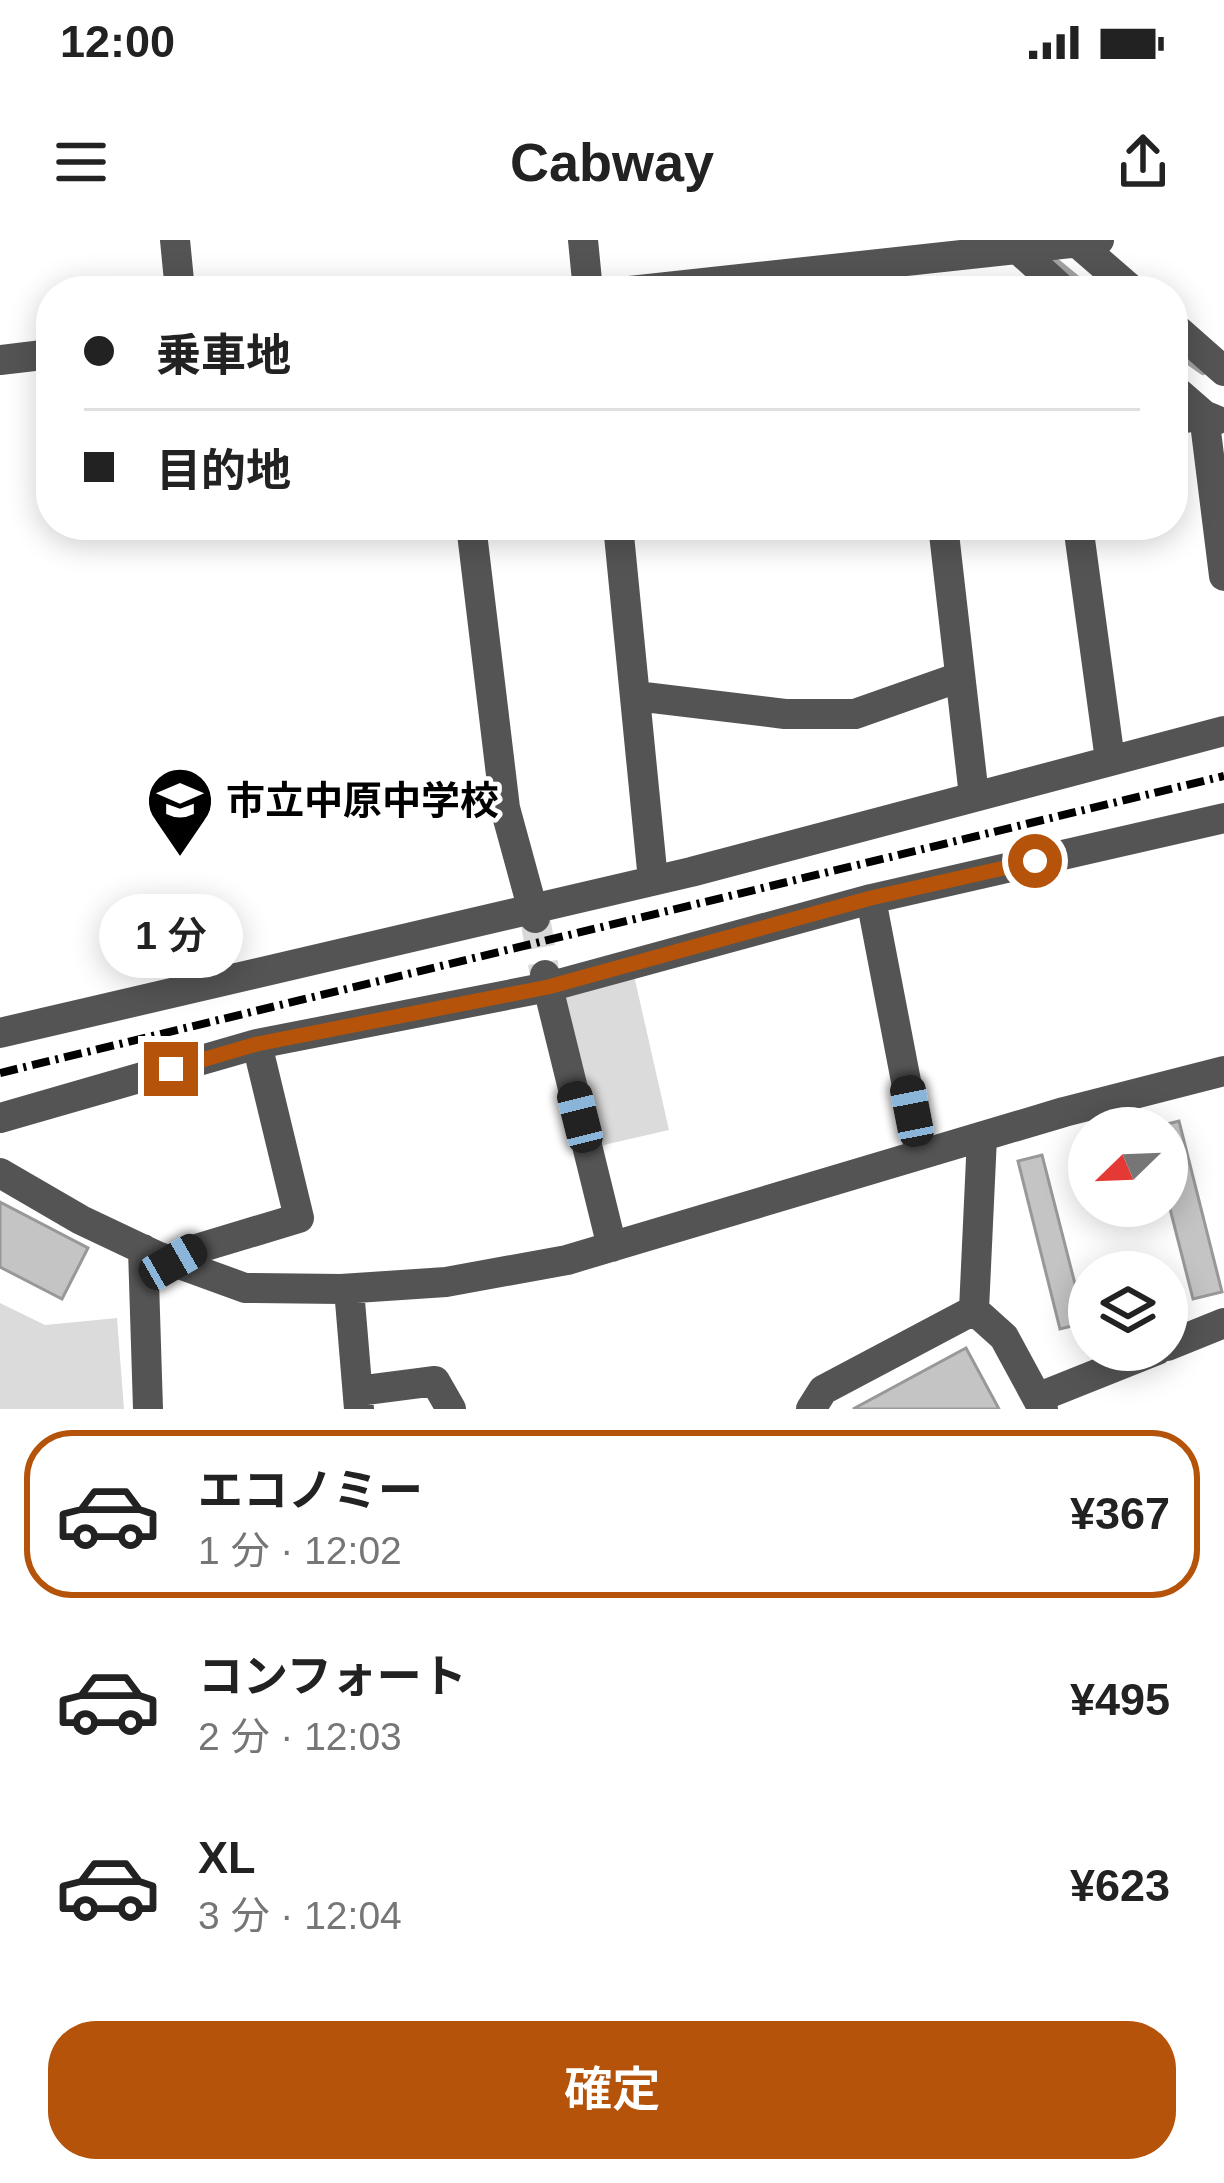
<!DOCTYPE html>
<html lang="ja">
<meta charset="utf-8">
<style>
:root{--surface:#fff;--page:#f6f6f6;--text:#222;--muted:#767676;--line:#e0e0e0;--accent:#b45309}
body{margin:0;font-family:Arial,"Noto Sans JP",sans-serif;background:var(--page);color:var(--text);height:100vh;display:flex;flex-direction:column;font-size:45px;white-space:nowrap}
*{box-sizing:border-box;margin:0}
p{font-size:39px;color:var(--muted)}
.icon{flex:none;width:66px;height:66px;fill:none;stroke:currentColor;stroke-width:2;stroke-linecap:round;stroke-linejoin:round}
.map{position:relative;height:1169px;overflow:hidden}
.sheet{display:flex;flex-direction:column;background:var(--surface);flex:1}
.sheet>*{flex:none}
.banner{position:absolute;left:36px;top:36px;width:1152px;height:264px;border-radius:48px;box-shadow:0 6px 30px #0003;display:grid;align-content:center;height:264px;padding:0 48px;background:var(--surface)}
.needle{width:78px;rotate:247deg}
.buttons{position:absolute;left:1068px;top:867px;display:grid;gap:24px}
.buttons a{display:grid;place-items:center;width:120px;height:120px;border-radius:50%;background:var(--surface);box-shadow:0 6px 30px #0003;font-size:60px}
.end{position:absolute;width:54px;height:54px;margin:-27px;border:15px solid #b45309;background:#fff;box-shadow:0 0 0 6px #fff}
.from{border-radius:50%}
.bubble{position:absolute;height:84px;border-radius:42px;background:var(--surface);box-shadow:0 6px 30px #0003;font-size:39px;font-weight:600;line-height:84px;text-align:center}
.car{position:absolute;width:36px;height:72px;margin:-36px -18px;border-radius:15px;box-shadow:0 0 9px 3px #0007;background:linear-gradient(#222 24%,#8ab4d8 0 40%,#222 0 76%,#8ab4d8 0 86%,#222 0)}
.banner b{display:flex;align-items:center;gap:42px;height:114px;font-size:45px}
.banner b+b{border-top:3px solid var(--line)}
.banner i{width:30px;height:30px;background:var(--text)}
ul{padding:21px 0 0;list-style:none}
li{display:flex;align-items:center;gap:36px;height:168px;margin:0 24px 18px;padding:0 24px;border:6px solid transparent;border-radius:48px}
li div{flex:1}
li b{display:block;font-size:45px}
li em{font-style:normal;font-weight:600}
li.active{border-color:var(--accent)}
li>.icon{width:108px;height:108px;stroke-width:1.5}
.action{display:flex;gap:24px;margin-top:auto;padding:24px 48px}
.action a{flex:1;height:138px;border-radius:48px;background:var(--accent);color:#fff;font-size:48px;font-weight:600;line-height:138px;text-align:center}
.status{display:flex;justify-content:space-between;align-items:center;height:84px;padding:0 60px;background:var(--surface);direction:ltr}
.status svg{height:33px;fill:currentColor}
header{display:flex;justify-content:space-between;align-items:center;height:156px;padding:0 48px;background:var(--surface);font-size:54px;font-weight:600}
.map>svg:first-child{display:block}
.green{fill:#dbdbdb}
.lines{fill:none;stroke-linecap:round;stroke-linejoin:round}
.stream{stroke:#a2a2a2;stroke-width:8}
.building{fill:#c4c4c4;stroke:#989898;stroke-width:3}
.minor-tunnel{stroke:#d9d9d9;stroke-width:30;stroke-dasharray:30 15;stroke-linecap:butt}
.minor{stroke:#545454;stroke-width:30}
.rail{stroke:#000;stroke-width:8;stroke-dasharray:18 6 3 6;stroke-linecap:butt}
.route{stroke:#b45309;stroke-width:15}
.labels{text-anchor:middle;stroke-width:9;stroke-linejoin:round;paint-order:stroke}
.poi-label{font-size:39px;font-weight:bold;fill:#000;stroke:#fff;text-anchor:start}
</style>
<div class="status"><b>12:00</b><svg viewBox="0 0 49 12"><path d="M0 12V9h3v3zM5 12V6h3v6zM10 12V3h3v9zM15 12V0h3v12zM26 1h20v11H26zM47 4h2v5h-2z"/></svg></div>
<header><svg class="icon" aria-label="menu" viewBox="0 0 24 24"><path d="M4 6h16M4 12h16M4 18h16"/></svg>Cabway<svg class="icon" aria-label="share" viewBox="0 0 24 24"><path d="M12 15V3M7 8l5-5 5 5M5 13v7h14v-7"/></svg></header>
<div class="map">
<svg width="1224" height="1169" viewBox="0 0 1224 1169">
<rect width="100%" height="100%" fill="#fff"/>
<path class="green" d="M633,731L669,890L595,907L556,751Z
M0,1063L45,1085L117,1078L124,1169H0Z"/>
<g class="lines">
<path class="stream" d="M1046,14L1091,51
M1173,110L1203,131"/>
</g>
<path class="building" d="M1179,881L1222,1052L1193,1059L1167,957V888H1151Z
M1042,915L1085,1083L1060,1089L1018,921Z
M0,962L88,1008L62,1059L0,1027Z
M966,1108L999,1169H853Z"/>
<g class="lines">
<path class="minor-tunnel" d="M535,678L545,735"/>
<path class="minor" d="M175,0L180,51
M583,0L588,51
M1008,0L1064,51
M1074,0L1133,51
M630,51L1099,0
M1173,86L1224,131
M0,120L51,114
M1173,148L1204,175L1216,180
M1173,180L1204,175L1224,336
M471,285L505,568L535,678
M618,285L653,640
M943,285L974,556
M1078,285L1110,520
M636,456L785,474H855L960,437
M871,659L920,914
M545,735L612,1007
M0,793L691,632L1224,491
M0,878L257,804L548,747L871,659L1224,578
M982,897L974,1070L1004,1097L1043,1169
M0,933L81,980L157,1016L245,1048L341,1049L446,1042L567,1020L1064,872L1224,831
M143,1009L148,1169
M173,1022L196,1009L299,978L257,804
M349,1049L359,1169
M1167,1106L1224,1083
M358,1151L435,1141L451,1169
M1037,1158L1157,1110
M811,1169L823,1150L974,1070"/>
<path class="rail" d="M0,833L1224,536"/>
</g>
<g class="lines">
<path class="route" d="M171,829L257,804L548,747L871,658L1035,621"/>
</g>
<defs>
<symbol id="school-pin" viewBox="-11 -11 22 30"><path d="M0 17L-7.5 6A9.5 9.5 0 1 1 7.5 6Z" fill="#000" stroke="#fff"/><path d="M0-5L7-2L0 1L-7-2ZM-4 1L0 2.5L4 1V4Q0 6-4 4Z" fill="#fff"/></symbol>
</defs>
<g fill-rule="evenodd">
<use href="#school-pin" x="142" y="522" width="76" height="104"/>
</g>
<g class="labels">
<g class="poi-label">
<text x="226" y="574">市立中原中学校</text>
</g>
</g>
</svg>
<div class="buttons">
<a><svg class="needle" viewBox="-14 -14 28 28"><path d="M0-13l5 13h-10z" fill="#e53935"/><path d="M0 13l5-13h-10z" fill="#767676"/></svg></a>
<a><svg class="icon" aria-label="layers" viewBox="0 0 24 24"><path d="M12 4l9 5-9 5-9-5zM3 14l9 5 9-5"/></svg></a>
</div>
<i class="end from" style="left:1035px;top:621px"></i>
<i class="end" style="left:171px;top:829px"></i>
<div class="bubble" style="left:99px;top:654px;width:144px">1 分</div>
<i class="car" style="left:912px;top:871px;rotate:349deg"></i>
<i class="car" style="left:580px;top:877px;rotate:346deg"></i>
<i class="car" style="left:173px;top:1022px;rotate:60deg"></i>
<div class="banner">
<b><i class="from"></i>乗車地</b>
<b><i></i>目的地</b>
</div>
</div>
<section class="sheet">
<ul>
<li class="active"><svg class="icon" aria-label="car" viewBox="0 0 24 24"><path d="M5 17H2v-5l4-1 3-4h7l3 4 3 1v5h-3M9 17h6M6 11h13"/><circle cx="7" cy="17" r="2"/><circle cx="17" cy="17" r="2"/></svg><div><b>エコノミー</b><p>1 分 · 12:02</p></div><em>¥367</em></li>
<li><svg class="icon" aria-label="car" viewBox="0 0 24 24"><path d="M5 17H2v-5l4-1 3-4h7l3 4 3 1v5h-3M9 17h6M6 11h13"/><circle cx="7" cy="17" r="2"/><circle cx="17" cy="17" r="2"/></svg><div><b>コンフォート</b><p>2 分 · 12:03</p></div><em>¥495</em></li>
<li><svg class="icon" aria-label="car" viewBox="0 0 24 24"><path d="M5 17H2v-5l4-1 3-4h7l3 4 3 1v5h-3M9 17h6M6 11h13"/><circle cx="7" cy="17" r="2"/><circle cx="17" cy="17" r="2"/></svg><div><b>XL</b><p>3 分 · 12:04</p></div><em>¥623</em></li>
</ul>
<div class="action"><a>確定</a></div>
</section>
